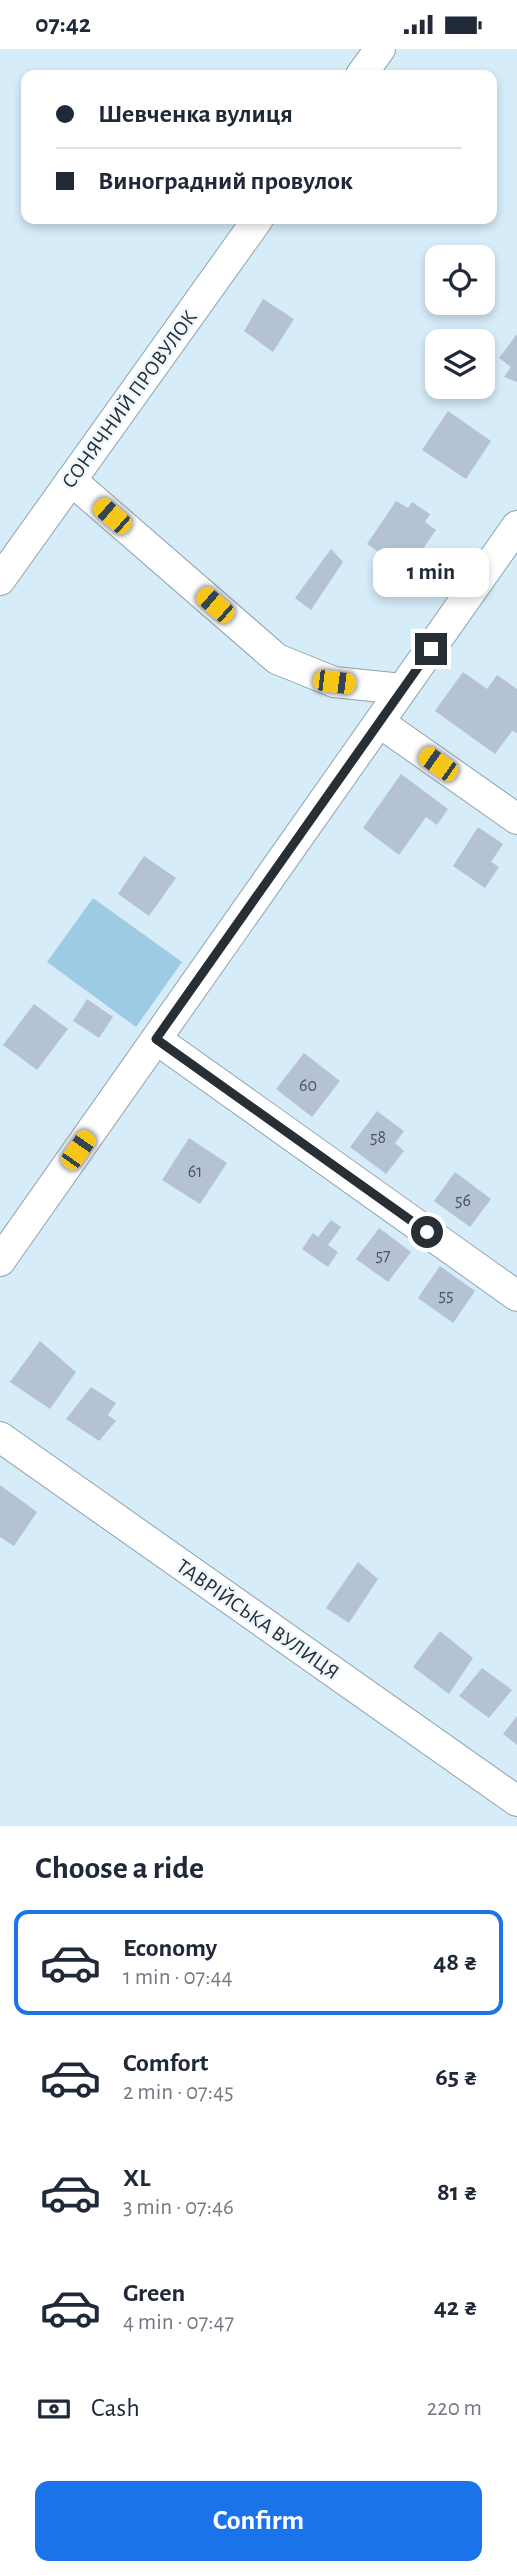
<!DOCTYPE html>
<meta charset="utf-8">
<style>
:root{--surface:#fff;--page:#f2f2f3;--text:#1f2937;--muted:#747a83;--line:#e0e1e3;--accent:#1a73e8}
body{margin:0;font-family:"Alegreya Sans",sans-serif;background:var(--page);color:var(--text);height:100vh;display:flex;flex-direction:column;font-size:26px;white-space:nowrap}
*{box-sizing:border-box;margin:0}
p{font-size:23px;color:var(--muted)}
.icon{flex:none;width:38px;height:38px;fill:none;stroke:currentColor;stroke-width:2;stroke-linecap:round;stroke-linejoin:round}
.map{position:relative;height:1777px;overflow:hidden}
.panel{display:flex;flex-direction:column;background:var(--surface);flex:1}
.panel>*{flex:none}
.banner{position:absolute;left:21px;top:21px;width:476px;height:154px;border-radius:14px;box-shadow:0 4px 10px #0003;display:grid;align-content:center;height:154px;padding:0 35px;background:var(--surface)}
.controls{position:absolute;left:425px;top:196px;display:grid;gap:14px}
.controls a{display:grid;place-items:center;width:70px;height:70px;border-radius:14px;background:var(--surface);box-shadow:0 4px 10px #0003;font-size:35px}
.end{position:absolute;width:32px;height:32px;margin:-16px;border:9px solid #272f34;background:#fff;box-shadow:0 0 0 4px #fff}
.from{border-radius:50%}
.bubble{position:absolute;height:49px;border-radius:14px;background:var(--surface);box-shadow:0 4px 10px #0003;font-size:23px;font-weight:700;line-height:49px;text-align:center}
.car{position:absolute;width:21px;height:42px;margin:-21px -10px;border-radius:9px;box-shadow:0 0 5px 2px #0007;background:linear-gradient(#f5c518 24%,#345 0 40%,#f5c518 0 76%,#345 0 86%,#f5c518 0)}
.banner b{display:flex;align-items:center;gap:24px;height:66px;font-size:26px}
.banner b+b{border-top:2px solid var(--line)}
.banner i{width:18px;height:18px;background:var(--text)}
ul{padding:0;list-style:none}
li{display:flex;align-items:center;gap:21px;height:105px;margin:0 14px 10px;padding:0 21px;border:4px solid transparent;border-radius:14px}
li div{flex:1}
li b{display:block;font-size:26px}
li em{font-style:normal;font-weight:700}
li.on{border-color:var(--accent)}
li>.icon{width:63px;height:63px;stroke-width:1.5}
h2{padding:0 35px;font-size:32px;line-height:84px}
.pay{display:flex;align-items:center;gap:18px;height:77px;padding:0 35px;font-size:26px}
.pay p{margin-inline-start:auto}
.button{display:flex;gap:14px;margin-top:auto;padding:14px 35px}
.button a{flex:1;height:80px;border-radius:14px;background:var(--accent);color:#fff;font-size:28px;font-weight:700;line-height:80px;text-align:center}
.status{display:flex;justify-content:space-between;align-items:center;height:49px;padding:0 35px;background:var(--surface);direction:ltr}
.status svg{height:19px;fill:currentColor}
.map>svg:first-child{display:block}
.green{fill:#9ecbe4}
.building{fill:#b5c2d3}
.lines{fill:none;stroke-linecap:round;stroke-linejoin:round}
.minor-casing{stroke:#8ea3ae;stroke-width:32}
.minor{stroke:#fff;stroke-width:30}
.route{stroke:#272f34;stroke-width:9}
.labels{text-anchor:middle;stroke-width:5;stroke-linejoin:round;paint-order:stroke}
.number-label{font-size:18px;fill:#4a545c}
.street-label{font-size:21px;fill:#272f34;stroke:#eef7fc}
</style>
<div class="status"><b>07:42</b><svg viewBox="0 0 49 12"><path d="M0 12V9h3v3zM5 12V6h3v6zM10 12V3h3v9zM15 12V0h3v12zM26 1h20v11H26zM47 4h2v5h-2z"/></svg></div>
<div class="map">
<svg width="517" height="1777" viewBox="0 0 517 1777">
<rect width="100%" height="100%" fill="#d6ecf8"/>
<path class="green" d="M93,849L182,913L136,978L47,913Z"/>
<path class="building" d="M263,250L294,270L273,303L244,282Z
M517,285V333L504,328L511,318L499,309Z
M448,362L491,392L466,430L422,401Z
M396,452L408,459L412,453L430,465L425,473L436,481L407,523L367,495Z
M331,500L343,513L311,561L295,549Z
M463,623L487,640L497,626L517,640V684L512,682L495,705L435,662Z
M401,725L448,760L437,776L426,768L399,806L363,779Z
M478,778L503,795L491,813L499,818L485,839L453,817Z
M144,807L176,829L149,867L118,845Z
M87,950L113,968L99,989L73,972Z
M34,955L68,980L37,1021L3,996Z
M304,1004L340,1032L312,1068L276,1040Z
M377,1062L404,1082L395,1094L404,1102L386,1125L350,1098Z
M189,1089L227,1114L200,1155L162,1131Z
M455,1123L491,1150L470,1178L434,1152Z
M331,1171L341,1178L328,1196L338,1203L328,1218L302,1200L313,1184L318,1188Z
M379,1179L411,1203L388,1233L356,1210Z
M440,1217L475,1242L453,1274L418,1249Z
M40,1292L76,1323L50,1360L10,1333Z
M91,1338L116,1354L108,1366L116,1372L99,1392L66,1370Z
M0,1436L37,1463L14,1497L0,1488Z
M358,1513L378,1530L349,1574L326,1559Z
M440,1582L473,1609L449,1645L413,1618Z
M482,1619L512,1641L489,1669L459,1647Z
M517,1667V1696L503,1685Z"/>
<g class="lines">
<defs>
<path id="minor" d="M361,26L380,0
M71,431L277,610L334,633L402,640
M0,531L258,170
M379,673L517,770
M156,990L517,1247
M0,1212L517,477
M0,1388L517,1752"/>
</defs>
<use href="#minor" class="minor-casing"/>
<use href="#minor" class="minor"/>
</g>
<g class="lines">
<path class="route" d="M427,1183L156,990L431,600"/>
</g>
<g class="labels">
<g class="number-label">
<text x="308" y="1042">60</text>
<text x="378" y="1094">58</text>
<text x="195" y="1128">61</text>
<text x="463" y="1157">56</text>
<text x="383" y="1212">57</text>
<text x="446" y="1252">55</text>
</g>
<g class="street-label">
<text transform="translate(129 350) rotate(-54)" y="7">СОНЯЧНИЙ ПРОВУЛОК</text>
<text transform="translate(258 1570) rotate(35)" y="7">ТАВРІЙСЬКА ВУЛИЦЯ</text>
</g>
</g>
</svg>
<div class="controls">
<a><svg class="icon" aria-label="locate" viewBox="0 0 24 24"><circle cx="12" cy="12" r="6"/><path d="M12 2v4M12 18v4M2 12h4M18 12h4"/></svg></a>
<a><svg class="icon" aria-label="layers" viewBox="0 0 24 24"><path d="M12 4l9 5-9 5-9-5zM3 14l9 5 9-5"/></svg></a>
</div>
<i class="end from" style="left:427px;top:1183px"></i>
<i class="end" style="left:431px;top:600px"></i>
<div class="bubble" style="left:373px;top:499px;width:116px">1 min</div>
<i class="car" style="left:112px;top:467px;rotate:311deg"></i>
<i class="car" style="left:215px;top:556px;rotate:311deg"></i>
<i class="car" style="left:334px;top:633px;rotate:97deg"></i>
<i class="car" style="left:438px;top:715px;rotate:305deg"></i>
<i class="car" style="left:78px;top:1101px;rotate:35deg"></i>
<div class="banner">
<b><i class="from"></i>Шевченка вулиця</b>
<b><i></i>Виноградний провулок</b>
</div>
</div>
<section class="panel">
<h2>Choose a ride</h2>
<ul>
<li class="on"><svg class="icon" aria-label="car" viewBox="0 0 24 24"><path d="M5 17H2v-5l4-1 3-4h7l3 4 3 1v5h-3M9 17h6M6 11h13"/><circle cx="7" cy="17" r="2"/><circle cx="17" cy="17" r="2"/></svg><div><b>Economy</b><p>1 min · 07:44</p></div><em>48 ₴</em></li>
<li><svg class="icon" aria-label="car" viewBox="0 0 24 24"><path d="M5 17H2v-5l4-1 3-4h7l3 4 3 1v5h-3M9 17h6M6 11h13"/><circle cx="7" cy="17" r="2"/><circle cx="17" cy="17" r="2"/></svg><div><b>Comfort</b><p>2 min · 07:45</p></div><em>65 ₴</em></li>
<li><svg class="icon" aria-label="car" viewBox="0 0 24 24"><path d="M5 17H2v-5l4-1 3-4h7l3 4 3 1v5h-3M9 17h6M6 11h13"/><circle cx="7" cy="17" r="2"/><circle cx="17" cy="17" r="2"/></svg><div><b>XL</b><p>3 min · 07:46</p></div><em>81 ₴</em></li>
<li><svg class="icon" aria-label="car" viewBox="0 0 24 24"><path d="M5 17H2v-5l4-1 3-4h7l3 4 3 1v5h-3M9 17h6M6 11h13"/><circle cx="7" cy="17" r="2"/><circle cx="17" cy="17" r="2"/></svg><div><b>Green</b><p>4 min · 07:47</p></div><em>42 ₴</em></li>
</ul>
<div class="pay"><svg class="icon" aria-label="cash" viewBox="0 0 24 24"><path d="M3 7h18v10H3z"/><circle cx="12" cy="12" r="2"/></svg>Cash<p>220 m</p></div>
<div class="button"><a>Confirm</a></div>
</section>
